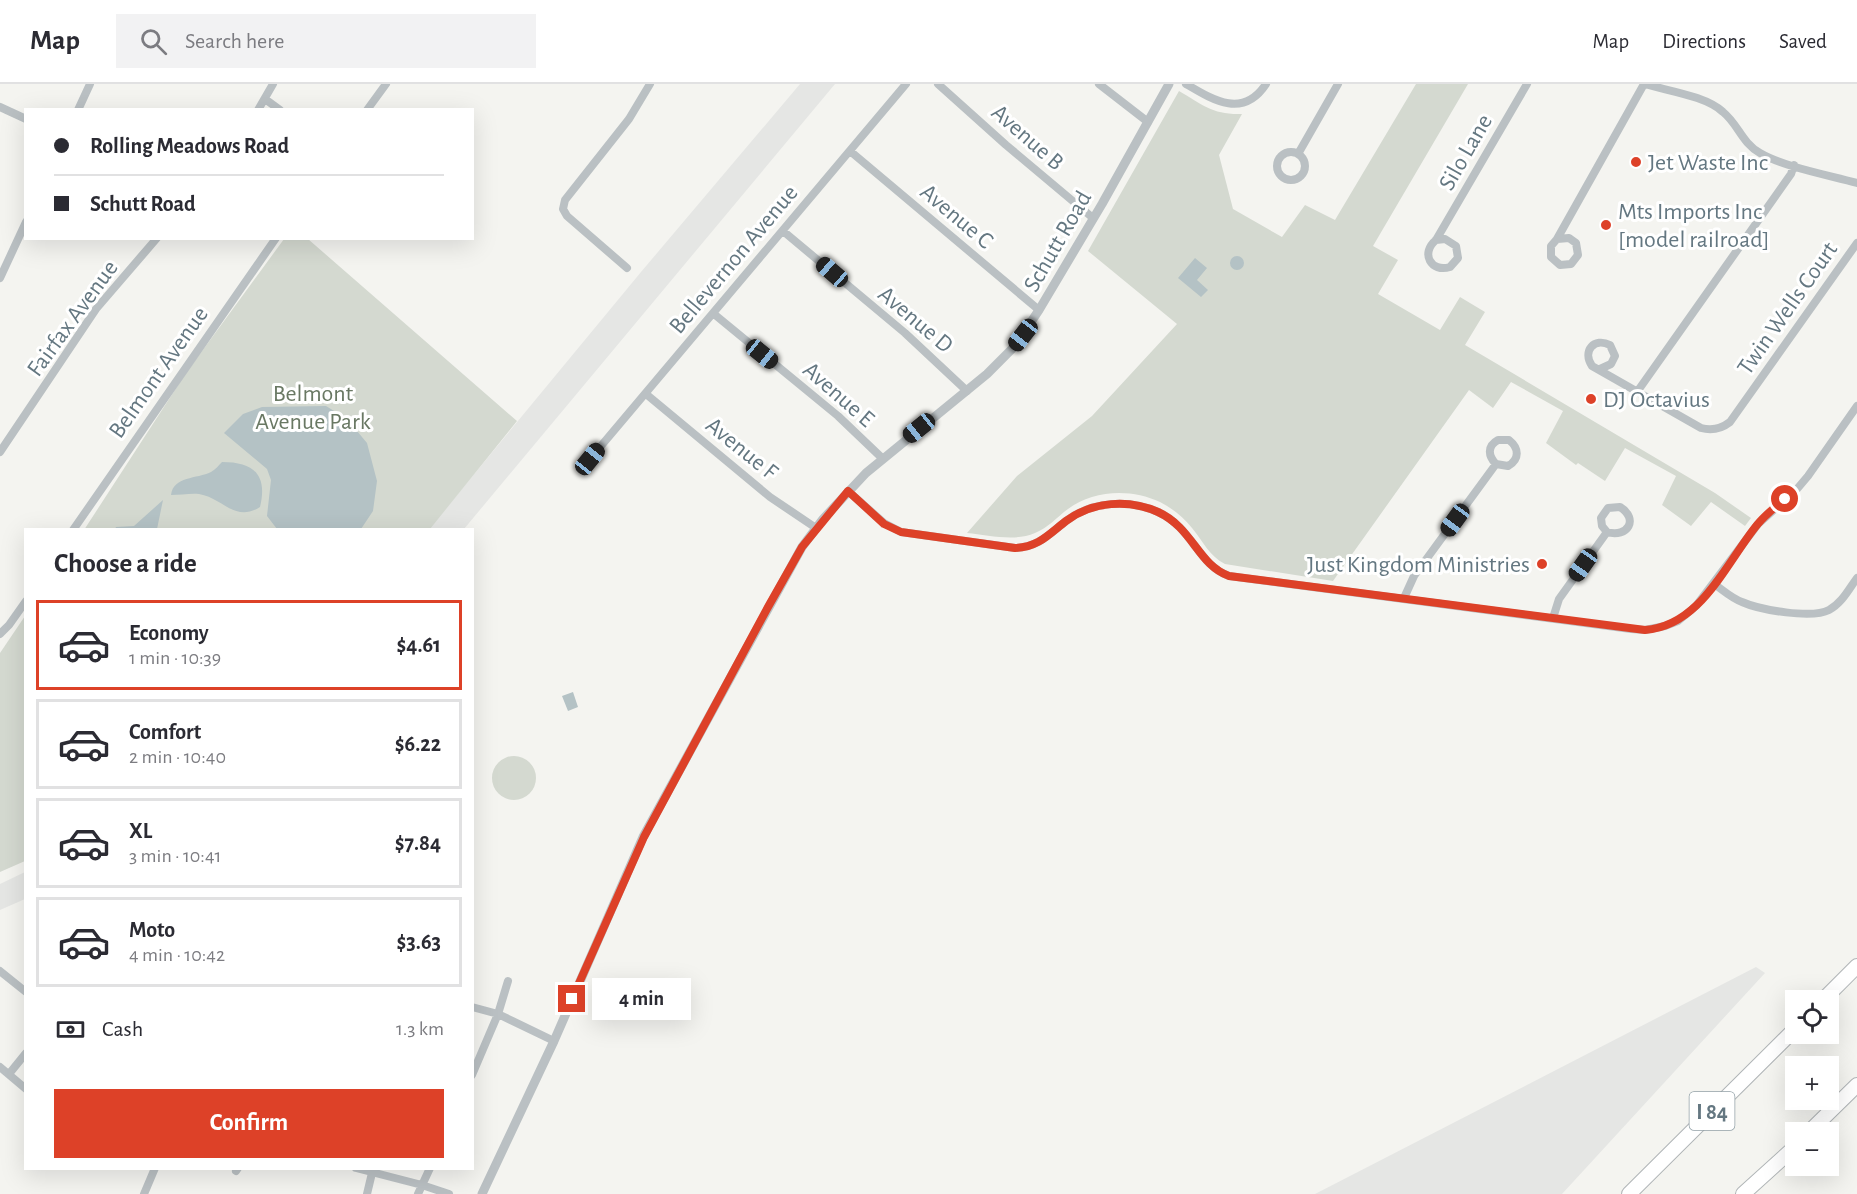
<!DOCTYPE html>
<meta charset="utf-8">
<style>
:root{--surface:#fff;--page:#f2f2f3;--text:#2b2b33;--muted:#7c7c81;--line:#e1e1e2;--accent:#dd4128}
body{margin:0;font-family:"Alegreya Sans",sans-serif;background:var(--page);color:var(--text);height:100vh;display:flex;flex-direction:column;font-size:22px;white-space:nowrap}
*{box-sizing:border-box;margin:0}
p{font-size:20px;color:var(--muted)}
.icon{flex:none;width:33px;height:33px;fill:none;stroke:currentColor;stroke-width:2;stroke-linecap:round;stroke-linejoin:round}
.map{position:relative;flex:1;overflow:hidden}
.sheet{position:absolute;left:24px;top:444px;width:450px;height:642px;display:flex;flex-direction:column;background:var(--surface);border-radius:0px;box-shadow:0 6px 24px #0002}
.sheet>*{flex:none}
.top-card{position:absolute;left:24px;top:24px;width:450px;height:132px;border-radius:0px;box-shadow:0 6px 24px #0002;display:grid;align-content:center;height:132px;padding:0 30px;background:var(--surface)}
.fabs{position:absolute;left:1785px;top:906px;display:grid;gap:12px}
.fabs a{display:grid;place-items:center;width:54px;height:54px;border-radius:0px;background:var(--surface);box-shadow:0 6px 24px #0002;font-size:30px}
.end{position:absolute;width:27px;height:27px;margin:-14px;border:8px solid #dd4128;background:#fff;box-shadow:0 0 0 3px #fff}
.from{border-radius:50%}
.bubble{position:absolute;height:42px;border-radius:0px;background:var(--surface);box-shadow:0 6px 24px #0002;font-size:20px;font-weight:700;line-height:42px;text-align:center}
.car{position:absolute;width:18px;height:36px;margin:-18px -9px;border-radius:8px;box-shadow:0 0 4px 2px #0007;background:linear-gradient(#222 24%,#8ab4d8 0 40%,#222 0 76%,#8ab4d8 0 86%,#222 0)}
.top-card b{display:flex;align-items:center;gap:21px;height:57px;font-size:22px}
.top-card b+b{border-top:2px solid var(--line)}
.top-card i{width:15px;height:15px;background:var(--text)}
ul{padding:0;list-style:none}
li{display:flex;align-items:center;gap:18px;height:90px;margin:0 12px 9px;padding:0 18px;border:3px solid var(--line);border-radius:0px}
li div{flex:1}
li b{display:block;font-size:22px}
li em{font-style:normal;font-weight:700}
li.current{border-color:var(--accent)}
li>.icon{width:54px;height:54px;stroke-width:1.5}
h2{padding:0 30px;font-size:27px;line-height:72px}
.pay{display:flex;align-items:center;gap:15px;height:66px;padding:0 30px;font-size:22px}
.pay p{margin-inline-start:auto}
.primary-button{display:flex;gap:12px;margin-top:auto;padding:12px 30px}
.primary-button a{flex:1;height:69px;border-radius:0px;background:var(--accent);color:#fff;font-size:24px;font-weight:700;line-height:69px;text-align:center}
header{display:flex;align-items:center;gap:36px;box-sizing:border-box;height:84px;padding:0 30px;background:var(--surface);border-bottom:2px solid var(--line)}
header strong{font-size:28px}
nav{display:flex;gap:33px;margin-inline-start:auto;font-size:21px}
.search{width:420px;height:54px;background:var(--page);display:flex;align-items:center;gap:15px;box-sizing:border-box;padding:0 21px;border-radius:0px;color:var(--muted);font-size:22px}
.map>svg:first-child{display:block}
.built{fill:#e5e6e4}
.green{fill:#d4d9d0}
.water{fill:#b4c2c5}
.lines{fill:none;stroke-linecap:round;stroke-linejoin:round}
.motorway-casing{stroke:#b0b5b7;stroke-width:16}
.minor{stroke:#bac0c3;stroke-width:8}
.tertiary{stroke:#bac0c3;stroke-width:9}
.motorway{stroke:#fff;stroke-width:14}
.route{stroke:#dd4128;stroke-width:8}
.poi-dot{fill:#dd4128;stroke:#fff;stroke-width:2}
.labels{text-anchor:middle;stroke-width:6;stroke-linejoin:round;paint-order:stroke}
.shield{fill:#fff;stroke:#92a0a7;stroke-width:1.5}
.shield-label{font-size:22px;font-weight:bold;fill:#647781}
.street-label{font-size:24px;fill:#647781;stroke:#fff}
.poi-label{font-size:24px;fill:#647781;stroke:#fff;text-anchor:start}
.park-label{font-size:24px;fill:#697863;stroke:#fff}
</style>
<header>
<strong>Map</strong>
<div class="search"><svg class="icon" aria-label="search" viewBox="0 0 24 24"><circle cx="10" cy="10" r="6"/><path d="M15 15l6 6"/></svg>Search here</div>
<nav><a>Map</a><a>Directions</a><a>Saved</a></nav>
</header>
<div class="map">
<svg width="1857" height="1110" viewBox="0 0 1857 1110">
<rect width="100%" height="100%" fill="#f4f4f0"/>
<path class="built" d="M800,0H835L464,445L428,446L641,188Z
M25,788V815L0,826V800Z
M1756,883L1765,889L1562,1110H1315Z"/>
<path class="green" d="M1416,0H1468L1373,162L1398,176L1378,210L1440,246L1460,213L1485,228L1465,261L1715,409L1751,434L1745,442L1711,418L1691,442L1662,421L1676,392L1625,364L1605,397L1578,379L1576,381L1546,359L1563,327L1511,298L1493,324L1469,306L1333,497L1225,480C1209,472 1203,457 1192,444C1183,433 1172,424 1160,418C1131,404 1093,406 1068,425C1057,433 1048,444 1035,449C1015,458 988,451 967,449L1017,392L1092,332L1177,240L1088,167L1179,7C1203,21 1213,31 1242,30L1219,71L1233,125L1282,153L1305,121L1335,136Z
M284,155H308L517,337L430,445L84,446L186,289Z
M25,532V777L0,788V569Z
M492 694a22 22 0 1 1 44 0a22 22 0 1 1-44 0Z"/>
<path class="water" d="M1230 179a7 7 0 1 1 14 0a7 7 0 1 1-14 0Z
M1195,174L1207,184L1197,196L1208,206L1201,213L1178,194Z
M326,322L347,335L367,359L377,397L373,427L361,445H277L267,432L271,396L267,385L224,349L243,330L262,323Z
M222,378C253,378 268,390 260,423C235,439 223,414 199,410C191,409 180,411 171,411C173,392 197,395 211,388C215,386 219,381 222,378Z
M163,416L157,445H115L116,443L134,442Z
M573,608L578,623L568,627L562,612Z"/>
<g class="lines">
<defs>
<path id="motorway" d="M1823,916L1857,882
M1809,1048L1857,1001
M1629,1110L1796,944
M1743,1110L1796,1062"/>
</defs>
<use href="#motorway" class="motorway-casing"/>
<path class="minor" d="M938,0L1006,61L1093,134
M1099,0L1148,38
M1186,0C1213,16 1243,35 1266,0
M1645,0C1668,7 1706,12 1723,28C1738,40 1742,59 1760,69C1784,83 1828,91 1857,99
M265,15L280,26
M0,23L26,35
M78,26L90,0
M258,26L273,0
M367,26L386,0
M850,67L1039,226
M1277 82a14 14 0 1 1 28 0a14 14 0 1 1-28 0Z
M1298,70L1338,0
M783,147L905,249L967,307
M1557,155L1551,162V173L1560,181L1571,180L1578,171L1576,159L1569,154L1557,155L1644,0
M1436,156L1445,155L1456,162L1458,174L1450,183C1431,189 1420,169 1436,156L1527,0
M627,184L567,132L563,125L565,116L629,35L650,0
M0,194L26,138
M714,230L838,332L882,374
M1600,285L1611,280L1615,272L1610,261C1594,253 1582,267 1592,282L1701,344C1712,347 1721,345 1730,338L1857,159
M1637,308L1791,90L1794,81
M646,310L770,413L816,444
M0,368L96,225L157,154
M590,375L906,0
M848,407L884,439L901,448L1015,464C1039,463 1049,450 1066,437C1092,417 1129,415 1158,428C1193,444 1198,481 1229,492L1631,545L1645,546L1665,542L1678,537L1696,522L1758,440L1797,405L1808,392L1857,322
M73,446L276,154
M1714,500C1723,506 1731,514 1742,518C1760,526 1812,535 1829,526C1842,519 1849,505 1857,494
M1404,514L1414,492L1496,380L1508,382C1520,375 1519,364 1509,356H1498C1487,362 1488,372 1496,380
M1553,534L1559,515L1607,448C1628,454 1639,435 1620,423L1608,424L1601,434L1602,442L1607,448
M0,550L9,541L26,517
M0,887L26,908
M472,923L498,930L554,957
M0,983L26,1005
M9,990L26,969
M472,991L498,930L508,897
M356,1084L422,1101L449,1110
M236,1087L238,1084
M144,1110L155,1084
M367,1110L372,1089
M418,1110L430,1084"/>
<path class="tertiary" d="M482,1110L554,957L643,753L802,463L823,435L866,389L987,290L1015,262L1039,226L1102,120L1169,0"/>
<use href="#motorway" class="motorway"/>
</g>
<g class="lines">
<path class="route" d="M572,915L644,753L768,523L802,463L848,407L884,440L901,448L1015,464C1039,463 1049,450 1066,437C1093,417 1129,415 1158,428C1193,444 1198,481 1229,492L1645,546C1701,542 1726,479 1757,441C1765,431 1775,423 1785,415"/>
</g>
<g class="poi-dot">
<circle cx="1636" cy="78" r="6"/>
<circle cx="1606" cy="141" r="6"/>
<circle cx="1591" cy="315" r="6"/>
<circle cx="1542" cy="480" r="6"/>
</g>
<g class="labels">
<rect class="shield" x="1689.5" y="1008" width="45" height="38" rx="4.5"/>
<g class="shield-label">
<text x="1712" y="1035">I 84</text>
</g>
<g class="street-label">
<text transform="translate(1028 53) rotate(41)" y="8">Avenue B</text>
<text transform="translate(1465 68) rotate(-60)" y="8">Silo Lane</text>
<text transform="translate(957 132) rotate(40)" y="8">Avenue C</text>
<text transform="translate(1057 157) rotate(-60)" y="8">Schutt Road</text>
<text transform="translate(733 175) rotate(-50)" y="8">Bellevernon Avenue</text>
<text transform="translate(1787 224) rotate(-55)" y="8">Twin Wells Court</text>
<text transform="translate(72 234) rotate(-54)" y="8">Fairfax Avenue</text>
<text transform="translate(916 235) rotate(40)" y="8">Avenue D</text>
<text transform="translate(158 288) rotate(-55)" y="8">Belmont Avenue</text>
<text transform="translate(839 310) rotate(41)" y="8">Avenue E</text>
<text transform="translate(742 364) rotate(39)" y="8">Avenue F</text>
</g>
<g class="poi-label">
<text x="1648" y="86">Jet Waste Inc</text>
<text x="1618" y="135">Mts Imports Inc<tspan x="1618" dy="28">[model railroad]</tspan></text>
<text x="1603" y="323">DJ Octavius</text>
<text x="1530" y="488" text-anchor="end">Just Kingdom Ministries</text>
</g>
<g class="park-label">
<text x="313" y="317">Belmont<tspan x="313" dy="28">Avenue Park</tspan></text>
</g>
</g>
</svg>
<div class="fabs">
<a><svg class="icon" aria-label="locate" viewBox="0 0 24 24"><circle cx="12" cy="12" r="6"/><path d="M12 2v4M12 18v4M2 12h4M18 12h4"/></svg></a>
<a>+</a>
<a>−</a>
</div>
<i class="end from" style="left:1785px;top:415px"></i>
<i class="end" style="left:572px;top:915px"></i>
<div class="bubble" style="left:592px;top:894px;width:99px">4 min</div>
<i class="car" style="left:832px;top:188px;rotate:311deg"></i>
<i class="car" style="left:1023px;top:251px;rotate:218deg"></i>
<i class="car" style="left:762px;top:270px;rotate:129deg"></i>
<i class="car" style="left:919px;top:344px;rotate:231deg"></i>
<i class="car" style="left:590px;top:375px;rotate:39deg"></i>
<i class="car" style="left:1455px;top:436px;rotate:216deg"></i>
<i class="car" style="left:1583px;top:481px;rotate:215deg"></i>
<div class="top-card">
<b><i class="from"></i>Rolling Meadows Road</b>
<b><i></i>Schutt Road</b>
</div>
<section class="sheet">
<h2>Choose a ride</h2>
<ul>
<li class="current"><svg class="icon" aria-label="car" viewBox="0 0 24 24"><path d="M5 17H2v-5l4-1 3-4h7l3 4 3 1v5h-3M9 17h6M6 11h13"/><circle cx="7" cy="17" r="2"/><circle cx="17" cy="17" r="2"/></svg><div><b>Economy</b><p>1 min · 10:39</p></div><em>$4.61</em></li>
<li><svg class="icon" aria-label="car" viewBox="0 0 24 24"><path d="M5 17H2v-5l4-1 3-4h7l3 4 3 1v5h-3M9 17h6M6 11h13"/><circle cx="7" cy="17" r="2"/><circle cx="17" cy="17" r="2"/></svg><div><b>Comfort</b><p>2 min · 10:40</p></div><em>$6.22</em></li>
<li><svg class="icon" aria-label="car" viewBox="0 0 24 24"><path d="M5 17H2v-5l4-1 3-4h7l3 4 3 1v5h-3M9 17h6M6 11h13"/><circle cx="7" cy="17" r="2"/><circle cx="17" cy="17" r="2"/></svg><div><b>XL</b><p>3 min · 10:41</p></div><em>$7.84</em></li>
<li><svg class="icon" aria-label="car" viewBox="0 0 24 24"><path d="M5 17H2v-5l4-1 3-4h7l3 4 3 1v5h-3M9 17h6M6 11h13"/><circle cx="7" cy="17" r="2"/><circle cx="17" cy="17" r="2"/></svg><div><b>Moto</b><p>4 min · 10:42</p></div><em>$3.63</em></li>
</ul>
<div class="pay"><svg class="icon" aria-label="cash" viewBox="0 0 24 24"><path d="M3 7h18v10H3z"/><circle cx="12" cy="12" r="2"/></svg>Cash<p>1.3 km</p></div>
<div class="primary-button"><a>Confirm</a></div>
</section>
</div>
